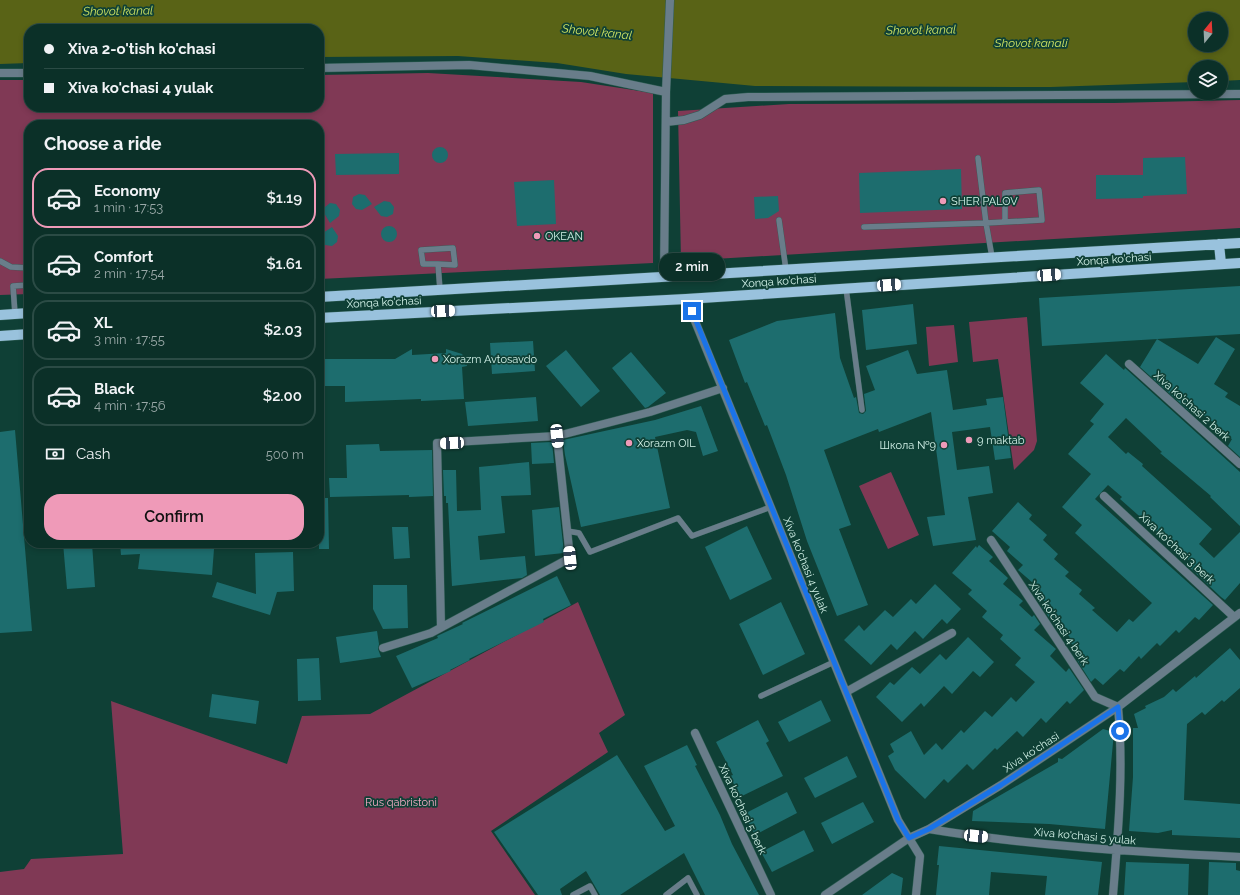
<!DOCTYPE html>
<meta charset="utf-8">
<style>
:root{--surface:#0b3028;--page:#143830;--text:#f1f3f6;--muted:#9aa9a8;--line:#2b4b45;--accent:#ef9ab8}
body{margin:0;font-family:Raleway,sans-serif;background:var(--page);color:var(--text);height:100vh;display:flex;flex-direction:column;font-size:15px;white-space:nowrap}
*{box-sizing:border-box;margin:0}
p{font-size:13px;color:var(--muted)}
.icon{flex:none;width:22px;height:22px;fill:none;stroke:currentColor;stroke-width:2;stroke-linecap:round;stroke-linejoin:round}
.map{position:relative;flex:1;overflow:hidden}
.drawer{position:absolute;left:24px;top:120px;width:300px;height:428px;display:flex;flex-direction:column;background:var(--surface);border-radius:16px;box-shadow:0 2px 6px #0003,0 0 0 1px var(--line)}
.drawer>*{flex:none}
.hud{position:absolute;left:24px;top:24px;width:300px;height:88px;border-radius:16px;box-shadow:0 2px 6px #0003,0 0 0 1px var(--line);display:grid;align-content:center;height:88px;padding:0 20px;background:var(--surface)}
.needle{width:26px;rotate:18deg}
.tools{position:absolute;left:1188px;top:12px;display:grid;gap:8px}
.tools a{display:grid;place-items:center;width:40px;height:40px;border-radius:50%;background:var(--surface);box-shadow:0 2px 6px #0003,0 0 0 1px var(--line);font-size:20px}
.end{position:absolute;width:18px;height:18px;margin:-9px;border:5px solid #1a73e8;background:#fff;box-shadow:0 0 0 2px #fff}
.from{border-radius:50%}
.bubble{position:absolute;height:28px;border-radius:14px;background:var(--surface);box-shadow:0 2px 6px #0003,0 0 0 1px var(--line);font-size:13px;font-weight:600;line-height:28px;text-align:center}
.car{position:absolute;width:12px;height:24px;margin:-12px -6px;border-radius:5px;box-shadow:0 0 3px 1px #0007;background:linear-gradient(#fff 24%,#345 0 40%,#fff 0 76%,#345 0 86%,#fff 0)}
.hud b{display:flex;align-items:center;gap:14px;height:38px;font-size:15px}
.hud b+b{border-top:1px solid var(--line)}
.hud i{width:10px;height:10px;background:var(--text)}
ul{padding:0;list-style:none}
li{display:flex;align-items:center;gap:12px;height:60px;margin:0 8px 6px;padding:0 12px;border:2px solid var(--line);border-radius:16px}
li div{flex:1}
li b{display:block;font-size:15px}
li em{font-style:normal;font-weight:600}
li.active{border-color:var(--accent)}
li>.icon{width:36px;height:36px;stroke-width:1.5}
h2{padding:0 20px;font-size:18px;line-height:48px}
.pay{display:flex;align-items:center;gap:10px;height:44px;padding:0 20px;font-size:15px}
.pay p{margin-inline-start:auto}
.primary-button{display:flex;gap:8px;margin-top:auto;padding:8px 20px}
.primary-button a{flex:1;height:46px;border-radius:16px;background:var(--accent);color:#111;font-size:16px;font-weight:600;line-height:46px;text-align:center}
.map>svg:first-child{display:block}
.green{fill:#803955}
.water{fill:#596316;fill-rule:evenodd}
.building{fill:#1d6d6e}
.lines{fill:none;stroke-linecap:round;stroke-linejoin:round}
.service-casing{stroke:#2e5c53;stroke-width:6}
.pedestrian-casing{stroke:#2e5c53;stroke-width:9}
.minor-casing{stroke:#2e5c53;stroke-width:9}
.primary-casing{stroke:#2e5c53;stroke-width:11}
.service{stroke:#697d8a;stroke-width:5.5}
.pedestrian{stroke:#697d8a;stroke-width:8}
.minor{stroke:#697d8a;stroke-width:8}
.primary{stroke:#99c2dd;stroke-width:10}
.route{stroke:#1a73e8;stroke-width:5}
.poi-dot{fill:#ef9ab8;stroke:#0f4036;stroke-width:1.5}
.labels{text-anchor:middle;stroke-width:3.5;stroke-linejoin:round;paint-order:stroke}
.poi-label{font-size:11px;fill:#d3f2e9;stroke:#0f4036;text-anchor:start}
.street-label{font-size:11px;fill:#d3f2e9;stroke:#0f4036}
.park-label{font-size:11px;fill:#f6acc6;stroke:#0f4036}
.water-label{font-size:12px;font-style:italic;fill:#cee262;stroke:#0f4036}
</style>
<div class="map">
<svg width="1240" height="895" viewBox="0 0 1240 895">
<rect width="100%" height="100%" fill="#0f4036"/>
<path class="green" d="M428,73L581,82L653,93V263L319,279V125H29V294L0,295V80H29V107H319V75Z
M1240,100V228L681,261L678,111L789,104L1114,103Z
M1027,317L1037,441L1034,450L1014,470L998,359L973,362L969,322Z
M954,325L958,362L929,366L926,327Z
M891,472L919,535L888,549L859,486Z
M578,602L625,715L599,733L608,752L491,831L535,895H0V872L24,869L31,859L123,854L111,701L287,764L302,716L370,714Z"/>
<path class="water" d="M0,0H1240V80L1221,81V67H1195V82L1051,87L755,86L626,74L557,63L458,56L319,57V29H29V63L0,64ZM1195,19H1221V45H1195Z"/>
<path class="building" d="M432 155a8 8 0 1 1 16 0a8 8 0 1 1-16 0Z
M399,153V174L336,175L335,154Z
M1185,157L1187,194L1143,196V198L1096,199V175H1143V158Z
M961,169L962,209L860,213L859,173Z
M554,180L556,224L517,226L514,182Z
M359,194L365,195L372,204L362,210L356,209L352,204L353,197Z
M778,196L779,211L768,218L755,219L754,197Z
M384,201L390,202L394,207L393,214L387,217L381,216L374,207Z
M330,203L336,204L340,210L339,216L330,223L324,213L325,207Z
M381 234a8 8 0 1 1 16 0a8 8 0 1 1-16 0Z
M332,227L338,236L337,242L332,246L325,245L321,239L323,233Z
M1240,286V334L1042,346L1039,298Z
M913,304L917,344L866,350L862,310Z
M835,313L840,358L854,398L856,397L859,413L863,414L866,411L864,394L875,390L866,366L908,350L917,374L947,370L953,410L987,405L986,399L1003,397L1011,458L995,460L990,427L952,432L957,470L989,466L993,493L968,497L976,540L933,546L927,517L945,515L931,412L879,432L878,429L824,450L851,525L839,529L868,605L837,616L807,541L786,475L767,425L765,426L747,382L745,383L729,340L777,321Z
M1216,337L1235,349L1214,384L1228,393L1225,397L1240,406V457L1228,446L1232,439L1212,427L1214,423L1192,407L1189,411L1140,367L1157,339L1198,364Z
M533,341L535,371L492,374L490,343Z
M412,349V355L446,353V349L462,354L466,360L467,366L462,367L464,399L421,401V399L345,402V386H322L321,359H395Z
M566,350L600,391L581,407L546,366Z
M631,352L666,393L648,407L645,408L612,368Z
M1106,354L1124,370L1125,368L1240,472V526L1210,497L1211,496L1160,453L1162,452L1126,418L1108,437L1126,454L1128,452L1143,464L1142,466L1212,529L1199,544L1214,558L1240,532V583L1225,600L1221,597L1187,565L1190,561L1120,499L1122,497L1108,485L1095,499L1213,605L1199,620L1195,617L1179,633L1176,630L1160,646L1157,643L1141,659L1139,656L1124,672L1120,669L1103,685L1095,678L1091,682L1077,660L1083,654L1067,640L1070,637L1051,620L1041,606L1045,602L1029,587L1033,583L1018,570L1023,565L1007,551L1010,547L992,531L1018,502L1032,515L1029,519L1047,535L1043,540L1058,554L1054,559L1069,572L1065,576L1082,590L1079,594L1095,608L1092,610L1117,632L1129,619L1133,622L1152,603L1075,533L1082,525L1062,507L1091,474L1068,454L1094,424L1090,421L1104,404L1080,383Z
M536,397L538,421L468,426L465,402Z
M701,406L718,451L703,456L696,432L687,430L655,437L670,508L581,527L565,455L563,440L655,420Z
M15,430L32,631L0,633V432Z
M552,442L554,463L532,464L531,443Z
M379,444L380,451L432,450L433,496L409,497V495L330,497L329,478H347L346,445Z
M529,462L531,495L501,496L505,533L478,536L480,560L525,556L527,575L522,578L452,586L448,503H446V496H444L443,470H456L457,511L481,510L479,467Z
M319,498H328L329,549H319Z
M559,507L564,553L535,556L532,510Z
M747,526L772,579L730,600L705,547Z
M392,527H408L410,558L394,559Z
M63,543H92L95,587L67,589Z
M120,543L214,549L212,575L138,569L140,554L121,555Z
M979,545L993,557L989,561L1008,578L1003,584L1023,601L1019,605L1032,617L1034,615L1040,624L1034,630L1056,649L1050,656L1066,672L1069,668L1084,690L1070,704L1067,701L1046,723L1041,718L1023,737L1017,731L997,750L995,748L973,770L967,764L948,783L944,779L925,799L895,770L888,756L894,752L890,744L911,731L924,755L936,743L942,750L961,730L964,733L985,711L992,717L1011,697L1016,702L1035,682L1015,665L1021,658L1000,639L1003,635L982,617L987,611L968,594L972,590L952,573L976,546L977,548Z
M293,552L294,591L277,592L270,615L212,597L217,582L256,594L255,553Z
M557,576L571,605L543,619L544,622L469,659L470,660L450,670L451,671L412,688L396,656L438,638L437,636L463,624L462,623Z
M935,584L961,609L947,624L942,619L923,639L915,631L897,650L891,644L871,665L844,640L859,625L864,631L885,610L893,617L911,599L916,604Z
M373,585H407L408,628L383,629L373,609Z
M781,602L805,654L763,675L739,624Z
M377,631L379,644L378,649L381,657L340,663L336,637Z
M968,637L994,662L980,677L973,671L952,694L944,686L924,707L921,703L902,722L876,697L890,682L894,685L912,667L920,674L940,654L946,660Z
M1230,648L1240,660V688L1224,702L1222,700L1205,715L1202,712L1187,724L1184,800L1240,804V838L1172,835V830L1158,833L1129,831L1133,777V728H1138L1134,714L1146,708L1145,706L1164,697L1173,689L1176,692L1195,676L1196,678Z
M319,658L321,700L298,701L297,659Z
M212,694L259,701L256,724L209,717Z
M821,700L831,721L789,742L778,722Z
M758,720L769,741L766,743L783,776L740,797L730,776L733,775L716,742Z
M1103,729L1114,732L1105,829L1049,824L972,821L973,811L1058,762V758L1062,759Z
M687,745L697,765L695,766L720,815L732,844L759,895H705L684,853L620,895H600L586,871L560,889L562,895H538L494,832L617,755L665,831L675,826L644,766Z
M847,756L857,777L815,798L804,778Z
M787,792L797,813L755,835L744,814Z
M863,802L874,822L832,844L821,823Z
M804,830L814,851L772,872L761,852Z
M939,846L1102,862L1098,895H1045L1047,876L991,872L989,895H936L939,865H937Z
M1126,862L1189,864L1188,895H1124Z
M1209,862L1236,863V870L1240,871V895H1208Z
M892,873L903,878L901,895H862Z"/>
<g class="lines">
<defs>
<path id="service" d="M779,220L786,270
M864,227L986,223L978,158
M992,257L986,223L1042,220L1039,190L1005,193V221
M0,261L11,267L29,268
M438,264H423L421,250L453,248L455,265L438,264L440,290
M846,288L862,410
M15,314L13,286L29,285
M567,531L579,533L590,552L678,518L692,536L771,507
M761,696L834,662
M573,895L590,886L595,895
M666,895L688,878L697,895"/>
<path id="pedestrian" d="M319,68L469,65L590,76L666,92
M0,73H29
M666,122L684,120L700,115L725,99L748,97L1240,94
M664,277L666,92L670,0"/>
<path id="minor" d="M686,299L898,820L920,856L916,895
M1129,364L1240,464
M1104,496L1234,617
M991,540L1095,697L1118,707C1124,770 1118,833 1113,895
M441,627L437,443L557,436L650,412L723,388
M383,648L431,633L570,558L557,436
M846,692L952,633
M695,733L771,895
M929,829C1031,846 1136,852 1240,857
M825,895L909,838L929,829L1001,785L1118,707L1240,613"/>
<path id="primary" d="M1219,244L1221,264
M319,297L1240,243
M0,315L29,313
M319,318L686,299L1240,263
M0,336L29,334"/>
</defs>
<use href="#service" class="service-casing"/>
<use href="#pedestrian" class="pedestrian-casing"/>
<use href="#minor" class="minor-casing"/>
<use href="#primary" class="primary-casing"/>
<use href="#service" class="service"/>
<use href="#pedestrian" class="pedestrian"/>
<use href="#minor" class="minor"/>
<use href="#primary" class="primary"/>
</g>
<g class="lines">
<path class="route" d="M692,311L898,820L909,838L929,829L1001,785L1118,707L1120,731"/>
</g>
<g class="poi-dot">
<circle cx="943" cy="201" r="4"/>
<circle cx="537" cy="236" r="4"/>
<circle cx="435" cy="359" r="4"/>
<circle cx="969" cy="440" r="4"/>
<circle cx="629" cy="443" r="4"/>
<circle cx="944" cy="445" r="4"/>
</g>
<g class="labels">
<g class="poi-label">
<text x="951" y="205">SHER PALOV</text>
<text x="545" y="240">OKEAN</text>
<text x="443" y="363">Xorazm Avtosavdo</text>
<text x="977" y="444">9 maktab</text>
<text x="637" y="447">Xorazm OIL</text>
<text x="936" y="449" text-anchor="end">Школа №9</text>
</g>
<g class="street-label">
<text transform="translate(1114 259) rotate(-4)" y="4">Xonqa ko'chasi</text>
<text transform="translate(779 281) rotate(-4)" y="4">Xonqa ko'chasi</text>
<text transform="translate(384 302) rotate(-3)" y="4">Xonqa ko'chasi</text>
<text transform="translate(1192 406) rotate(42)" y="4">Xiva ko'chasi 2 berk</text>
<text transform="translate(1177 548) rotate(43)" y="4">Xiva ko'chasi 3 berk</text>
<text transform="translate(806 565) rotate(68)" y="4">Xiva ko'chasi 4 yulak</text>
<text transform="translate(1059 623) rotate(56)" y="4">Xiva ko'chasi 4 berk</text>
<text transform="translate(1031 752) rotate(-33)" y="4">Xiva ko'chasi</text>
<text transform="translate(743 809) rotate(65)" y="4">Xiva ko'chasi 5 berk</text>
<text transform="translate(1085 836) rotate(5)" y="4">Xiva ko'chasi 5 yulak</text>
</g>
<g class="park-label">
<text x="401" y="806">Rus qabristoni</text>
</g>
<g class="water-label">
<text transform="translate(118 11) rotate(-1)" y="4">Shovot kanal</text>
<text transform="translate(921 30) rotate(-1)" y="4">Shovot kanal</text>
<text transform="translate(597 32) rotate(6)" y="4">Shovot kanal</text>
<text x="1031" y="47">Shovot kanali</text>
</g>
</g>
</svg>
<div class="tools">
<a><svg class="needle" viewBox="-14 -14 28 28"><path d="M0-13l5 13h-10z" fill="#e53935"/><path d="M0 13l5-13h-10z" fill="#9aa9a8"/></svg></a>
<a><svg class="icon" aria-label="layers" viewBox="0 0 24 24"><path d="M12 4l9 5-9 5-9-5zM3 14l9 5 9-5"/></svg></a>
</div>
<i class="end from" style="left:1120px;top:731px"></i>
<i class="end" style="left:692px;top:311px"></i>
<div class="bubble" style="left:659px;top:253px;width:66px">2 min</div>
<i class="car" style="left:1049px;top:275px;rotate:86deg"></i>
<i class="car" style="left:889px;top:285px;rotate:86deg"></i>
<i class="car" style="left:443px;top:311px;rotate:87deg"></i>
<i class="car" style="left:557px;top:436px;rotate:174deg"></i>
<i class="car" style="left:452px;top:443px;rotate:267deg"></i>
<i class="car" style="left:570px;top:558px;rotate:354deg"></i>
<i class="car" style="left:976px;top:836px;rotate:96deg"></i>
<div class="hud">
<b><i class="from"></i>Xiva 2-o'tish ko'chasi</b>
<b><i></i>Xiva ko'chasi 4 yulak</b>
</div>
<section class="drawer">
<h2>Choose a ride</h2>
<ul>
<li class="active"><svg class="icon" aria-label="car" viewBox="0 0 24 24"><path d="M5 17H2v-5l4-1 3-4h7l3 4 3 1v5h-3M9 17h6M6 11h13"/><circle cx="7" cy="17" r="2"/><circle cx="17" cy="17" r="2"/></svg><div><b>Economy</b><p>1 min · 17:53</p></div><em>$1.19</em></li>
<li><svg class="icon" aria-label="car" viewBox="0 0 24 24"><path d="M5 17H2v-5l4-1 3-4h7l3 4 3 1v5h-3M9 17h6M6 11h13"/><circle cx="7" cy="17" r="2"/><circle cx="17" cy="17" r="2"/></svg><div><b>Comfort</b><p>2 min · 17:54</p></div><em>$1.61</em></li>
<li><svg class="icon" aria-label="car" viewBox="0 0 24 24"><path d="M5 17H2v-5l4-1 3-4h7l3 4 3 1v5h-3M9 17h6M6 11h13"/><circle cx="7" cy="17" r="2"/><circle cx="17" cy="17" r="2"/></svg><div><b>XL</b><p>3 min · 17:55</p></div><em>$2.03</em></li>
<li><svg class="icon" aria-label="car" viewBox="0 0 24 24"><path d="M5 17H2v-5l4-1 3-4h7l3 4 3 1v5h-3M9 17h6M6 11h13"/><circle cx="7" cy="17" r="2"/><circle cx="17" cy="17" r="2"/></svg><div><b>Black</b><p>4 min · 17:56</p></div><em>$2.00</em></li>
</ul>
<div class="pay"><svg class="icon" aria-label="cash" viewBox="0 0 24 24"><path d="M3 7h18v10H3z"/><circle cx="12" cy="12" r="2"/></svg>Cash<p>500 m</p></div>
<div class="primary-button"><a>Confirm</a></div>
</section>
</div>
